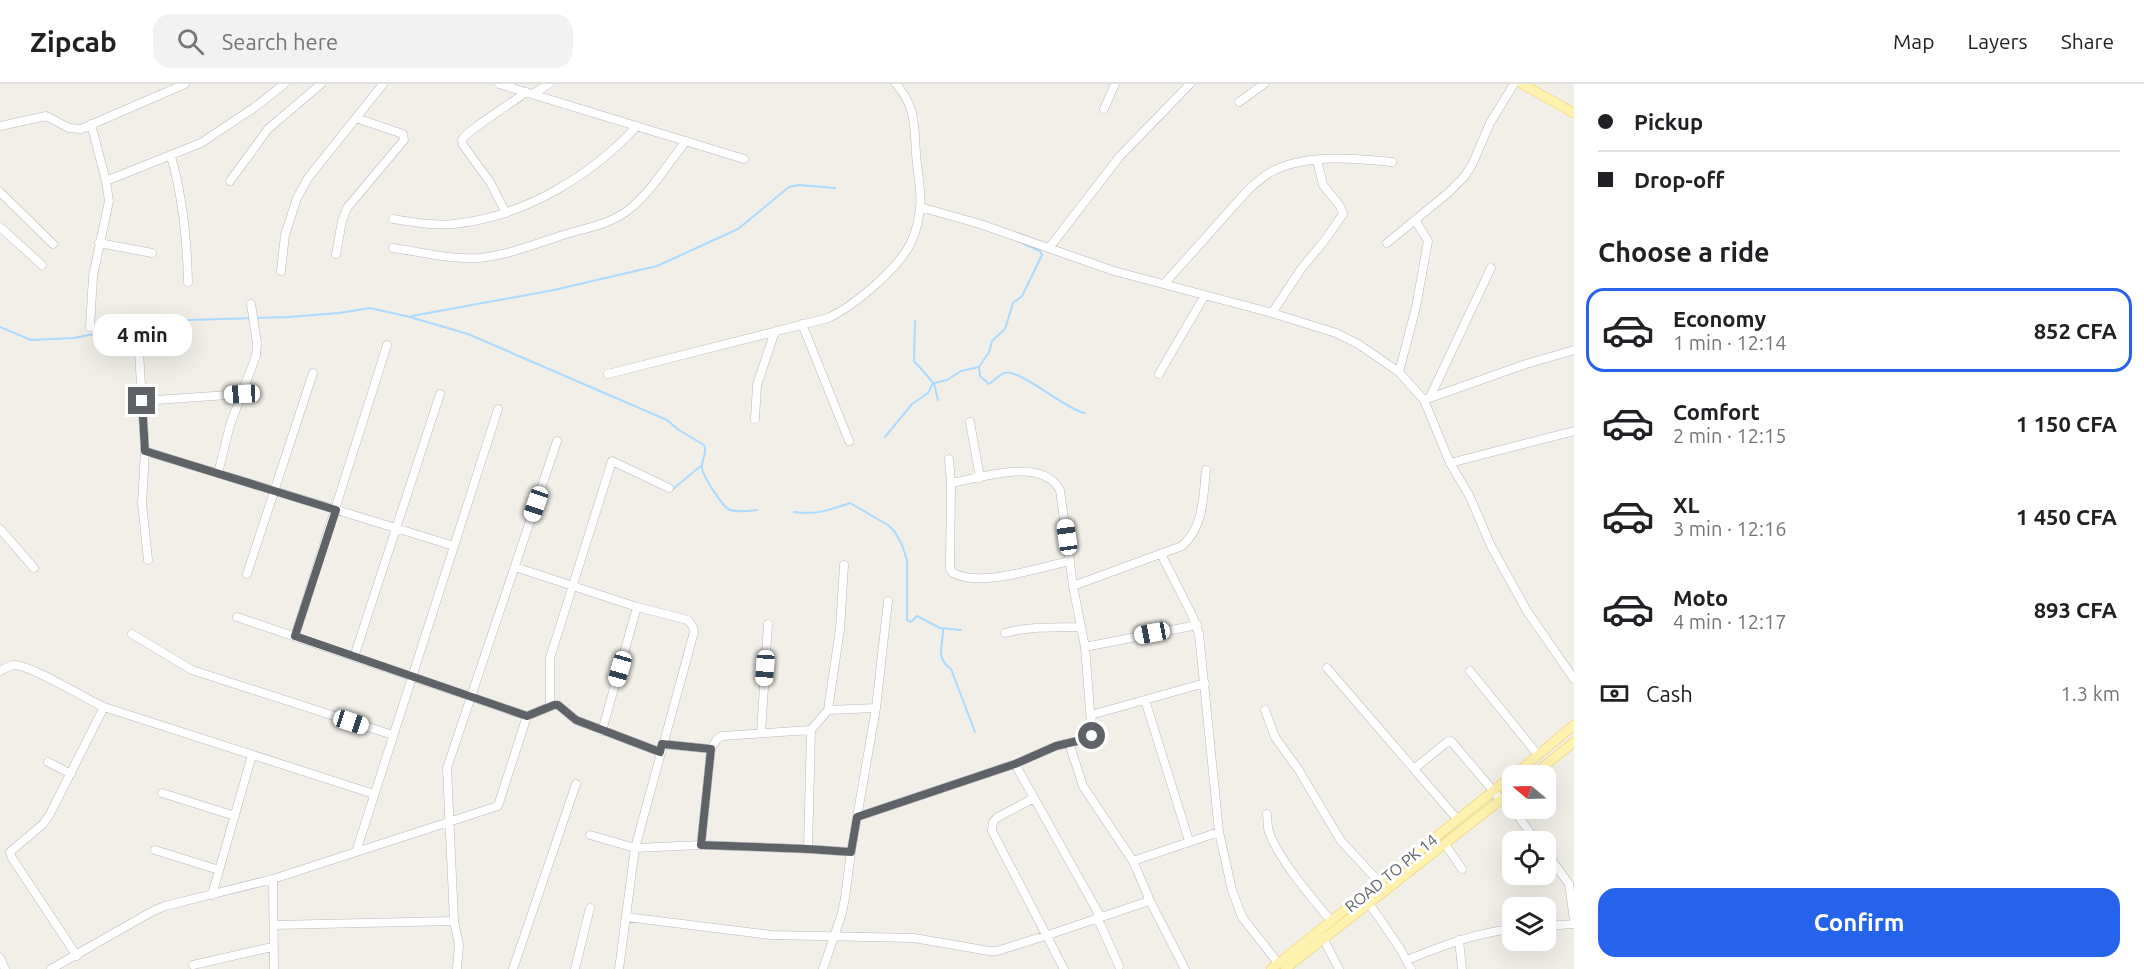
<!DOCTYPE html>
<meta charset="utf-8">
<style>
:root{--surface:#fff;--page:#f2f2f2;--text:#202124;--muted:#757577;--line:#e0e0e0;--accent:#2563eb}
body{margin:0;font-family:Ubuntu,sans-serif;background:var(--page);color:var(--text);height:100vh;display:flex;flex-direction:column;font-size:22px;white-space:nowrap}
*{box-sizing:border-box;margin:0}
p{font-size:20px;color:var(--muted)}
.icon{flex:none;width:33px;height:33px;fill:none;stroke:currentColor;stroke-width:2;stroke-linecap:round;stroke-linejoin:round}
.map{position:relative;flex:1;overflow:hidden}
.details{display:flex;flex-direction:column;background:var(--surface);width:570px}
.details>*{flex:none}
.top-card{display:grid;align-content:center;height:132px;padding:0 24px;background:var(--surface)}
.needle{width:39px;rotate:289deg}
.fabs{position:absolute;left:1502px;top:681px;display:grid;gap:12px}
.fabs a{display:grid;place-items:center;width:54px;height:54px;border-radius:12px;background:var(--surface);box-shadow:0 6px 24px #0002;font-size:30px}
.end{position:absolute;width:27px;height:27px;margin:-14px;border:8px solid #5f6368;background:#fff;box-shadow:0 0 0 3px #fff}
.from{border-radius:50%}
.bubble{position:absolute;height:42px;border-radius:18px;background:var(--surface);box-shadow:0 6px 24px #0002;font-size:20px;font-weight:600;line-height:42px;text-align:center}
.car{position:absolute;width:18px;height:36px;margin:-18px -9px;border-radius:8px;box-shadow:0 0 4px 2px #0007;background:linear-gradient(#fff 24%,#345 0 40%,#fff 0 76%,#345 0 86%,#fff 0)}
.top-card b{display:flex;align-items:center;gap:21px;height:57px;font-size:22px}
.top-card b+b{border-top:2px solid var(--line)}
.top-card i{width:15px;height:15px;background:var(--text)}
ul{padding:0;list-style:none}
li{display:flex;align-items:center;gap:18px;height:84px;margin:0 12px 9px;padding:0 12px;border:3px solid transparent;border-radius:18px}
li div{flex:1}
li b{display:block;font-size:22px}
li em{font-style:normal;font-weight:600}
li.active{border-color:var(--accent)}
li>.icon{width:54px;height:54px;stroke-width:1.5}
h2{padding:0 24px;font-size:27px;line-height:72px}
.pay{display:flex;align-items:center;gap:15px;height:66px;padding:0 24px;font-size:22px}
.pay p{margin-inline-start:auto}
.primary-button{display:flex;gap:12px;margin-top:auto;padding:12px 24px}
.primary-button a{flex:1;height:69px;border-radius:18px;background:var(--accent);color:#fff;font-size:24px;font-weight:600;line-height:69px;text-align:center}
header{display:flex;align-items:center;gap:36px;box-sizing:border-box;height:84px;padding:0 30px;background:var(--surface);border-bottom:2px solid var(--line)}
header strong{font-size:28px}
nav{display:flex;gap:33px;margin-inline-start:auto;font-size:21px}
.search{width:420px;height:54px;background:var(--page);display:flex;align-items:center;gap:15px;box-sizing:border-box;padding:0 21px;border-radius:18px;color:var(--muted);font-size:22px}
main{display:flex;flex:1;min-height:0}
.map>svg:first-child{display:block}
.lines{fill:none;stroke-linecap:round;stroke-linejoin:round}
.stream{stroke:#aadaff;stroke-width:2}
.minor-casing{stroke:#b5b8bc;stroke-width:9}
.major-casing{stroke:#f2c960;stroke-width:10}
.minor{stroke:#fff;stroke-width:8}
.major{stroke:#fff2af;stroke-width:9}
.route{stroke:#5f6368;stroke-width:8}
.labels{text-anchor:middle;stroke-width:6;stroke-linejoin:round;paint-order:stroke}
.street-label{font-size:16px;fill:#5f6368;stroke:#fff}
</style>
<header>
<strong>Zipcab</strong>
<div class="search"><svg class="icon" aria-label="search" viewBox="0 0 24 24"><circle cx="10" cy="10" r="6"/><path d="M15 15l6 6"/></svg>Search here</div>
<nav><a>Map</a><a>Layers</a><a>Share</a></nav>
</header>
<main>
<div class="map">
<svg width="1574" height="885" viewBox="0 0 1574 885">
<rect width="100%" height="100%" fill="#f1efe8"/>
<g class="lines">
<path class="stream" d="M1024,160L1040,167L1042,171L1022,212L1013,219L1005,245L992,257L989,268L979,283L980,292L989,300C994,297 999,291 1004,289C1020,284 1064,325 1085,329
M412,232L554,206L657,182L738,145L789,103L799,101L835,104
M0,243L31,256L74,254L99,249L126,238L141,234L189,236L289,233L339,229L370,224L410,233L468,250L667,336L679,346L704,361C708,370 701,375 702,384C702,391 722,421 728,425C736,429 749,427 757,426
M938,316L934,299L947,296L961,287L979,283
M885,353L912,320L928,309L933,299C927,291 921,285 914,277L915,237
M673,405L702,381
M794,428C818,431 828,426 850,419L888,441L895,448L902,461L907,476V536L911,538L917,532L940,544L961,546
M943,546C943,562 935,574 951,585L975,648"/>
<defs>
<path id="minor" d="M499,0L744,75
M533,10L549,0
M1239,18L1264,0
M1104,25L1115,0
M0,42L46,32L69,44L81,45L185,0
M171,72C183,114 187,155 188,198
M106,97L201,59L255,23L284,0
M230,97L268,45L321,0
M0,108L53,160
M920,123L980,140L1114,187L1272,229L1336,249L1358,260L1399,288L1424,316L1450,379L1469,411L1491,462L1527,527L1574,595
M506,129L490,98L463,61L462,56C467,46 514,18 526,8
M393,135C413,138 433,142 453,140C523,133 590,93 637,42
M0,143L42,181
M99,159L152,169
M1387,159L1448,109L1464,93L1472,81L1490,39L1514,0
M393,164C421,168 451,176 479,174C508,171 536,160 563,151C586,144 612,140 631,124C652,106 668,80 686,57
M1049,164L1120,72L1190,0
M336,170L342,137L347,124L404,56L403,50L356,34
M281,187L285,151L297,114L308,94L383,0
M1164,200L1248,106C1257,98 1264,91 1275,86C1308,70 1356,74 1392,78
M1272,229L1301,185L1325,156L1343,130L1340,122L1323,101L1317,76
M802,240L849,357
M90,243L93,192L109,117L106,97L91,40
M139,268L145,367L142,419L148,476
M1399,288L1416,223L1428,157L1415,136
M608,290L828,234C854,222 901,183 912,156C916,147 919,134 920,124C922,107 917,87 916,69C914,40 916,23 896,0
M1159,290L1205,211
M1430,313L1491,184
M1424,316L1526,280L1574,266
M142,317L242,310
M755,335L757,301L775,247
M970,338L980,394
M145,367L454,462
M949,375L951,399L950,485L953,489C981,504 1040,483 1070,477
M1450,379L1574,347
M218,389L230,341L256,272L257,259L251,220
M0,445L34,484
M1161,470L1192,531L1199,550L1219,748L1232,806L1242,833L1278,879
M515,483L637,523L688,536L693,543L694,548L635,764L619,885
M247,490L313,289
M1073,502L1182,462C1204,443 1203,413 1206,386
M237,533L527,632L554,621H558L576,636L660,668
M1005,549C1030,542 1054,544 1081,543
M132,550L192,586L393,651
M295,552L387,261
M1085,563L1197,541
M354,573L440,310
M1327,584L1457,735
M0,587C4,585 9,582 13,581C28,579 86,615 104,623L374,710
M1470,587L1538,671
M1145,616L1189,757
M550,622V574L612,377L669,404
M828,626L876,624
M1265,626L1275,653L1298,685L1341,757L1383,802
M1091,631L1205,599
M602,647L637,523
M761,649L768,540
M662,660L711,665
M48,678L71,690
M1015,680L1100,832
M1414,685L1447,658L1451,657L1501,716
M162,709L235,732
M1034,714L998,733L993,738L992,747L1064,885
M1512,724L1537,758
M1267,730C1268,736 1267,743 1269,748C1279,776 1312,814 1331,837
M857,733L1015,680L1056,662L1090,654L1092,652L1085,563L1073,502L1060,406C1042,372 981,394 951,399
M590,751L635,764L701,761L808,765L851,768
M1445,760L1462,785
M701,761L711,665L717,655L722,652L811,646
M808,765L811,646L828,626L840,545L844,481
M155,766L219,786
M1545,767L1569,800L1574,836
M356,768L498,325
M1133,777L1219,748
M212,811L252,671
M1149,815L1185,885
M1369,819L1401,866L1411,885
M626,833L771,851L914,854L989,867H997L1048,851L1146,818L1149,815L1148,812L1133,777L1083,702L1069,659
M1097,833L1119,882
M274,841L454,837
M1545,842L1574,840
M1323,854L1339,885
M1459,856L1462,885
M77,872L12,774L10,768L43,740L50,730L104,623
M0,874L5,885
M1407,876C1442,862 1475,849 1512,845
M193,881L272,863
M51,885L153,827L165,822L273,795
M274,885L273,795L498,722L527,632
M457,885L459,861L454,837L447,684L557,357
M513,885L576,700
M575,885L590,824
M823,885L842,829L845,814L851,768L876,624L888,517"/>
<path id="major" d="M1522,0L1574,29
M1513,692L1574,641
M1532,692L1574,658
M1271,885L1512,692
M1285,885L1512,707"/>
</defs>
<use href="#minor" class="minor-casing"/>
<use href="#major" class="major-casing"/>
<use href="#minor" class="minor"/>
<use href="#major" class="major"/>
</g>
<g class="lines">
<path class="route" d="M142,317L145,367L336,426L295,552L527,632L554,621H558L576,636L660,668L662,660L711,665L701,761L808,765L851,768L857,733L1015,680L1056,662L1090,654L1092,652"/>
</g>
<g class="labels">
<g class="street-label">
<text transform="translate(1391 789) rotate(-39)" y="6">ROAD TO PK 14</text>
</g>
</g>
</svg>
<div class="fabs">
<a><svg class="needle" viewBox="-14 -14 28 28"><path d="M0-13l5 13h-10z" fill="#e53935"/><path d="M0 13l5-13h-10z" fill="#757577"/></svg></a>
<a><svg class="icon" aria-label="locate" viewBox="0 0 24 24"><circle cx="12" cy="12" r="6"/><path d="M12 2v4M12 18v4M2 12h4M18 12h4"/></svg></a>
<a><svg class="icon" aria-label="layers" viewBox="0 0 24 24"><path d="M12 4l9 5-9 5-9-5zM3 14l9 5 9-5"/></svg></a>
</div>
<i class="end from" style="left:1092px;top:652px"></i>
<i class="end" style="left:142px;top:317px"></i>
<div class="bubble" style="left:93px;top:230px;width:99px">4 min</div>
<i class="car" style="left:242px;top:310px;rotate:267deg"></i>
<i class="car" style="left:536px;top:420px;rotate:199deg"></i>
<i class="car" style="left:1067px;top:453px;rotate:352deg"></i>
<i class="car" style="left:1152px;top:549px;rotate:259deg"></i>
<i class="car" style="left:765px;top:584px;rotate:184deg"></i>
<i class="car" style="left:620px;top:585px;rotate:196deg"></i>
<i class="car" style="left:351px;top:638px;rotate:108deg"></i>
</div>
<section class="details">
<div class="top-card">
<b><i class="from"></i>Pickup</b>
<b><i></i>Drop-off</b>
</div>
<h2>Choose a ride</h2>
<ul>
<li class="active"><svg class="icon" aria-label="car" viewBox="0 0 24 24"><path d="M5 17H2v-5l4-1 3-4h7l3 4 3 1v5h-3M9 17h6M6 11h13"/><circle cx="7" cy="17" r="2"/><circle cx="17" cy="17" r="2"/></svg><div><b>Economy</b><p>1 min · 12:14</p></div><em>852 CFA</em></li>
<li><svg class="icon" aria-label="car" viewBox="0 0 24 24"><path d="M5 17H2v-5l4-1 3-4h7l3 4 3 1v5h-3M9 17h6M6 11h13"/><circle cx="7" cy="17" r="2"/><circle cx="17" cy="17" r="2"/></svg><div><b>Comfort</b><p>2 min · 12:15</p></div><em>1 150 CFA</em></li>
<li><svg class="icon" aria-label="car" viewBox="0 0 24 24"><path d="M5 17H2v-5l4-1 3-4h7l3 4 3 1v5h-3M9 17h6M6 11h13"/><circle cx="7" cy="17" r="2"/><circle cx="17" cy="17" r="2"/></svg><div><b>XL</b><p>3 min · 12:16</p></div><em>1 450 CFA</em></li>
<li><svg class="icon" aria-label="car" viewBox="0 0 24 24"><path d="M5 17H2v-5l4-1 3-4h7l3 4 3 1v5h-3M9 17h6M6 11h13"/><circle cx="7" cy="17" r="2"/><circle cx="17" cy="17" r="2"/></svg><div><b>Moto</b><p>4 min · 12:17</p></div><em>893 CFA</em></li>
</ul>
<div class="pay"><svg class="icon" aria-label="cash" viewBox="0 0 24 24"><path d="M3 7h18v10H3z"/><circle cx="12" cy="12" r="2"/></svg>Cash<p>1.3 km</p></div>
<div class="primary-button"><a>Confirm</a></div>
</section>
</main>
